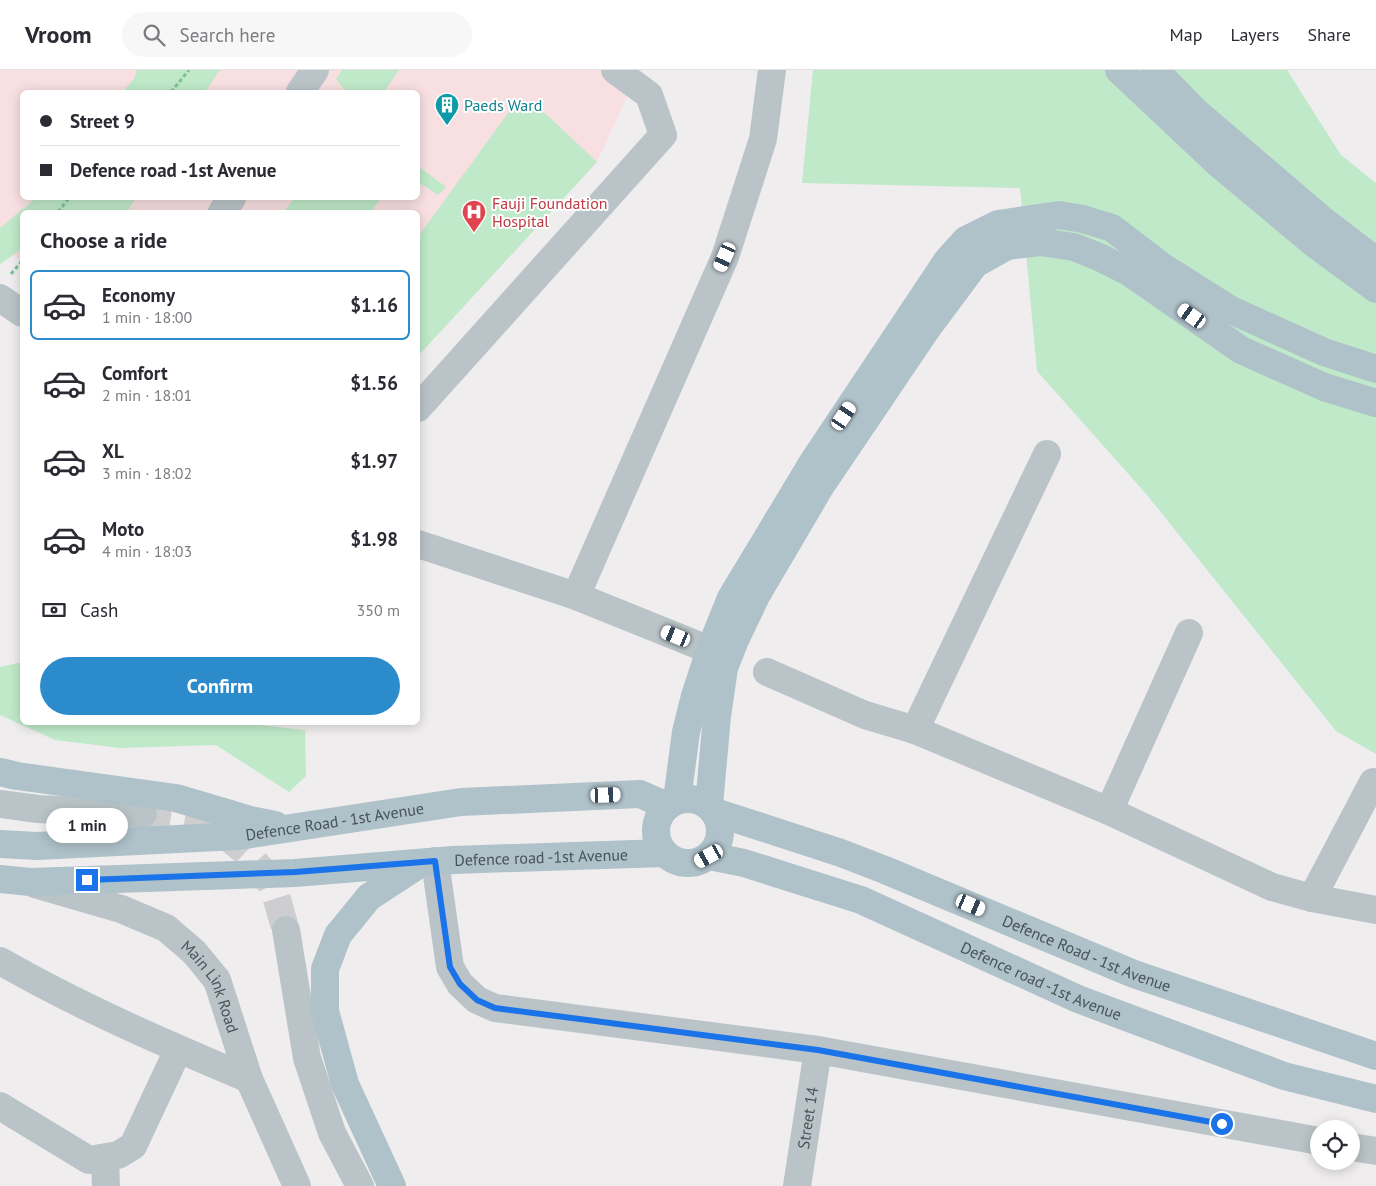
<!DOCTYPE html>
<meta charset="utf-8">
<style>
:root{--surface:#fff;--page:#f7f7f7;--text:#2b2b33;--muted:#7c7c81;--line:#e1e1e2;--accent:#2c8ccb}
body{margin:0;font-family:"PT Sans",sans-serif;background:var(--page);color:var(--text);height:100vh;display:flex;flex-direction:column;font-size:19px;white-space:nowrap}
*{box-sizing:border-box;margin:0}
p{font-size:16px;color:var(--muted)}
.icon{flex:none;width:28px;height:28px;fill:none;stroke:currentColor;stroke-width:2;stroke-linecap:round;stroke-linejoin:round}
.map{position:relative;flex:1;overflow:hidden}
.drawer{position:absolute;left:20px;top:140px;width:400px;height:515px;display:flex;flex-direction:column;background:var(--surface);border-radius:8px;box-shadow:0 2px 12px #0003}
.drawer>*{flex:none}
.guide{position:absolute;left:20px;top:20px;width:400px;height:110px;border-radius:8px;box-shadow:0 2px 12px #0003;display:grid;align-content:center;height:110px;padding:0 20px;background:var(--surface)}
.controls{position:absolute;left:1310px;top:1050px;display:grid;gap:10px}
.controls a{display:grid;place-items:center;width:50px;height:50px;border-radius:50%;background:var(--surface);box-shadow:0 2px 12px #0003;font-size:25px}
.end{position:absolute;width:22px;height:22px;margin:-11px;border:6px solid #1a73e8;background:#fff;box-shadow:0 0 0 2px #fff}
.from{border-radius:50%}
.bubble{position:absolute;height:35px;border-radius:18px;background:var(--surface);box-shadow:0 2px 12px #0003;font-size:16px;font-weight:700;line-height:35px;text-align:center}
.car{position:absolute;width:15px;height:30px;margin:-15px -8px;border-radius:6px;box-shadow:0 0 4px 1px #0007;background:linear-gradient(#fff 24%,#345 0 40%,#fff 0 76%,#345 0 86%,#fff 0)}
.guide b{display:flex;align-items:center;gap:18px;height:48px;font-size:19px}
.guide b+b{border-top:1px solid var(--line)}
.guide i{width:12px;height:12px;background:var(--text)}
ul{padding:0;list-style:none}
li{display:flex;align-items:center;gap:15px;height:70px;margin:0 10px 8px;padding:0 10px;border:2px solid transparent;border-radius:8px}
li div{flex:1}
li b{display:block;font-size:19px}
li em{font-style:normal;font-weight:700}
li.selected{border-color:var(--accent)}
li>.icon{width:45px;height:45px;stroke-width:1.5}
h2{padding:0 20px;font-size:22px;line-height:60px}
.pay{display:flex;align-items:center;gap:12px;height:55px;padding:0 20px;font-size:19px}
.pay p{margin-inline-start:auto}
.action{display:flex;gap:10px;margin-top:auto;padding:10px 20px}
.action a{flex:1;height:58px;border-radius:30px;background:var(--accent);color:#fff;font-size:20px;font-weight:700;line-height:58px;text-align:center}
header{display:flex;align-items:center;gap:30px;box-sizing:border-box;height:70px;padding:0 25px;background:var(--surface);border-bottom:1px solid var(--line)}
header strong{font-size:24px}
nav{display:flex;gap:28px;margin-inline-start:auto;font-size:18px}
.search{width:350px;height:45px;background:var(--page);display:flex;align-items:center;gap:12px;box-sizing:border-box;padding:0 18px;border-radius:28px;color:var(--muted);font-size:19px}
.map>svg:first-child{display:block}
.medical{fill:#f8dfe1;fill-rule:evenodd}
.green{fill:#bfe9c9}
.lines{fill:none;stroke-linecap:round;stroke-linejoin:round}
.minor-tunnel{stroke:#ceced0;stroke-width:28;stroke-dasharray:28 14;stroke-linecap:butt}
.path{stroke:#7bc494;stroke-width:3;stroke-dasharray:4 2.5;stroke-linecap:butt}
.minor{stroke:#bac4c8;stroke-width:28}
.major{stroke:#afc1c9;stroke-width:28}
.route{stroke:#1a73e8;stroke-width:6}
.labels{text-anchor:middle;stroke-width:4;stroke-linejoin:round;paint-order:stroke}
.culture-label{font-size:16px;fill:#0d838f;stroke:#fff;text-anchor:start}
.health-label{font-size:16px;fill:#be3a42;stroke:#fff;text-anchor:start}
.street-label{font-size:16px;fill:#475358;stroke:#fff}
</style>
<header>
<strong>Vroom</strong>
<div class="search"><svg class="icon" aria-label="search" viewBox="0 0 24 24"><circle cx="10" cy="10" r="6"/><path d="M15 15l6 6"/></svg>Search here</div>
<nav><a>Map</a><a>Layers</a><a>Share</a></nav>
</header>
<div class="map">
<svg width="1376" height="1116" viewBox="0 0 1376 1116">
<rect width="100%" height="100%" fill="#f0edee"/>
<path class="medical" d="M0,0H607L630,20L597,92L418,286V142H22V192L14,185L0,194ZM22,22H418V128H22Z"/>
<path class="green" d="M137,0H220L205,22H123L135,7Z
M342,0H399L384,22H346L336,9Z
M813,0H1287L1341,85L1376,113V684L1336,661L1147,425L1037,301L1020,118L802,113Z
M533,32L597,92L418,286V167L513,36Z
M418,96L446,117L438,125L418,112Z
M36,128H136L127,142H22V179L0,194V158Z
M294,128H381L371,142H284Z
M22,592V652H230L305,660L306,706L289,722L216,675L120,678L55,670L0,645V597Z"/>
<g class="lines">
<path class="minor-tunnel" d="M143,744C166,748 189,750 211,758C231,765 263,797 272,816C278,829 281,846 286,860"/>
<path class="path" d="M171,22L189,0
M58,142L69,128
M11,204L22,191"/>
<g class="minor">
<path d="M300,22L315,0"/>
<path d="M222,142L232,128"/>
<path d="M0,228L22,243"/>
<path d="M418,338L663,65L649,25L615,0"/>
<path d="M418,474L576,526L710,580"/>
<path d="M576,526L725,187L763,69L772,0"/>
<path d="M767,602L865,645L915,660L1109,741L1272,817L1312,828L1376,840"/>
<path d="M915,660L1047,384"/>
<path d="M0,734L38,739L143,744"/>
<path d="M1109,741L1189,563"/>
<path d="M435,791L450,897L460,914L477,930L495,938L818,980L1319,1071"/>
<path id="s1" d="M35,814L121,839L166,858L194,882L217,910L249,1009L297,1116"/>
<path d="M1312,828L1373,712"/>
<path d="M286,860L307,988L332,1063L360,1116"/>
<path d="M0,891C80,937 164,973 249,1009"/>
<path d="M0,1036L89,1090L118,1085L133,1076L178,980"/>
<path d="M1351,1077L1376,1081"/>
<path d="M105,1088L106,1116"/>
<path id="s2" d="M797,1116L818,980"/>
</g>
<g class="major">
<path d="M1119,0L1220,95L1316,175L1376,219"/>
<path d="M1155,0L1196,42L1320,148L1376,191"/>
<path d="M0,702L17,706L176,728L250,750L275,755"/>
<circle cx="688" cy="761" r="32"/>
<path d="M677,730L686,662L695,626L710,580L731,528L813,392L947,191L966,170L998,154L1059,145L1083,149L1112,158L1163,197L1231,240L1324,282L1376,299"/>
<path d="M709,735L717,646L724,598L735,570L756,526L820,417L926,260L975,194L1007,176L1041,172L1074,177L1099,187L1129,202L1241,280L1324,317L1376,333"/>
<path id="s3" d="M715,742L841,783L885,800L1134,904L1376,986"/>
<path id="s4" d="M0,774L37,776L238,766L461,732L640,724L667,736"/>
<path id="s5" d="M709,786L744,793L861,830L1078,929L1284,1006L1376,1029"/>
<path id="s6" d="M0,809L30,812L295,803L453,790L664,783"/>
<path d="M392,1116L345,1014L325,941V899L338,865L369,827L418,795"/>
</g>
</g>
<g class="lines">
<path class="route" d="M87,810L295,802L435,791L450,897L460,914L477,930L495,938L818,980L1222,1054"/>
</g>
<defs>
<symbol id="building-pin" viewBox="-11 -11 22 30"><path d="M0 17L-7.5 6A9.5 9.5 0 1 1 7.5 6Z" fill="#0f9aa8" stroke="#fff"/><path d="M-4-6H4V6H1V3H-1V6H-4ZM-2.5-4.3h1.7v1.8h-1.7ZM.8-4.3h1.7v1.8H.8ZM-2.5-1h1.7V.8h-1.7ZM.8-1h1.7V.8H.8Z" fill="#fff"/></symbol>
<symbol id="hospital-pin" viewBox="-11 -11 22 30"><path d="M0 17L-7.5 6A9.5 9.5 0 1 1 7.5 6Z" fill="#e0444e" stroke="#fff"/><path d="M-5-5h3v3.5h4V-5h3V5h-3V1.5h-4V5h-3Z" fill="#fff"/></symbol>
</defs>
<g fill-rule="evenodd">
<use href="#building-pin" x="433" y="21" width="28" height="38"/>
<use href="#hospital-pin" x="460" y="128" width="28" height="38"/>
</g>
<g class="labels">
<g class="culture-label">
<text x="464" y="41">Paeds Ward</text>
</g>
<g class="health-label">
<text x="492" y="139">Fauji Foundation<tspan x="492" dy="18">Hospital</tspan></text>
</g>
<g class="street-label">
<text dy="6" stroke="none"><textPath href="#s4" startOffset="336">Defence Road - 1st Avenue</textPath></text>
<text dy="6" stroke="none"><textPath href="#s6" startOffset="542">Defence road -1st Avenue</textPath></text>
<text dy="6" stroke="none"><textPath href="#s3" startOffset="398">Defence Road - 1st Avenue</textPath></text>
<text dy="6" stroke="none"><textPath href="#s5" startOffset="356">Defence road -1st Avenue</textPath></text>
<text dy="6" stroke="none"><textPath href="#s1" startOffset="214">Main Link Road</textPath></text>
<text dy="6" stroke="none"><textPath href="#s2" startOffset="69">Street 14</textPath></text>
</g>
</g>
</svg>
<div class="controls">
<a><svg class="icon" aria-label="locate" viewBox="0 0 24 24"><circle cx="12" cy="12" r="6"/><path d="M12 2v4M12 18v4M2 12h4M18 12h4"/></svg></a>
</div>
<i class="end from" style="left:1222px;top:1054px"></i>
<i class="end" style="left:87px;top:810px"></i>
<div class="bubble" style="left:46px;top:738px;width:82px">1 min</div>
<i class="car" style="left:725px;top:187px;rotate:204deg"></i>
<i class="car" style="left:1192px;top:246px;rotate:305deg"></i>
<i class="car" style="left:844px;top:346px;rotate:34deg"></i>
<i class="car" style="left:676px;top:566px;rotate:292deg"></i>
<i class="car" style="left:606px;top:725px;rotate:88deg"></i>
<i class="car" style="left:709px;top:786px;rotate:241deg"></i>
<i class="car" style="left:971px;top:835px;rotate:113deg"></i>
<div class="guide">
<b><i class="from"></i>Street 9</b>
<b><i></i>Defence road -1st Avenue</b>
</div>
<section class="drawer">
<h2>Choose a ride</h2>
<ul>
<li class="selected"><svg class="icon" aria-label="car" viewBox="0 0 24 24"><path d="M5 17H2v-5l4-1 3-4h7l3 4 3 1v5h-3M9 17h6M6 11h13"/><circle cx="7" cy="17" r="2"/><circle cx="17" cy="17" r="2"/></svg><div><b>Economy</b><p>1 min · 18:00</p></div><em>$1.16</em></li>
<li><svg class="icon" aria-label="car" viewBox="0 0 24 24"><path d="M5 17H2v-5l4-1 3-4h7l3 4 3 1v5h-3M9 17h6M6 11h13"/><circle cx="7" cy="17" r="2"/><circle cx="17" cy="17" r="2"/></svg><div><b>Comfort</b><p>2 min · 18:01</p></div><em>$1.56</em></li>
<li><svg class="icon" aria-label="car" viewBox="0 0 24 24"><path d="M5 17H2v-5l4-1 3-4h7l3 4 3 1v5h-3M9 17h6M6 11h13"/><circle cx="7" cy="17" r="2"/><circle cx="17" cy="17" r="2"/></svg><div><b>XL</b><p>3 min · 18:02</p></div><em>$1.97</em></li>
<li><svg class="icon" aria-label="car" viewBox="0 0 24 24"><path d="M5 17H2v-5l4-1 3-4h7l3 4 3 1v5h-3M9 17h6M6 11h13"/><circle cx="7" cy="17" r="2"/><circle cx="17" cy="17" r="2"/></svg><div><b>Moto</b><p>4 min · 18:03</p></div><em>$1.98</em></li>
</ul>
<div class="pay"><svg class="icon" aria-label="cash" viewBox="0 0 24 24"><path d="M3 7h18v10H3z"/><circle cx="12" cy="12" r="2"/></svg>Cash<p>350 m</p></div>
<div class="action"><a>Confirm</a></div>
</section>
</div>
